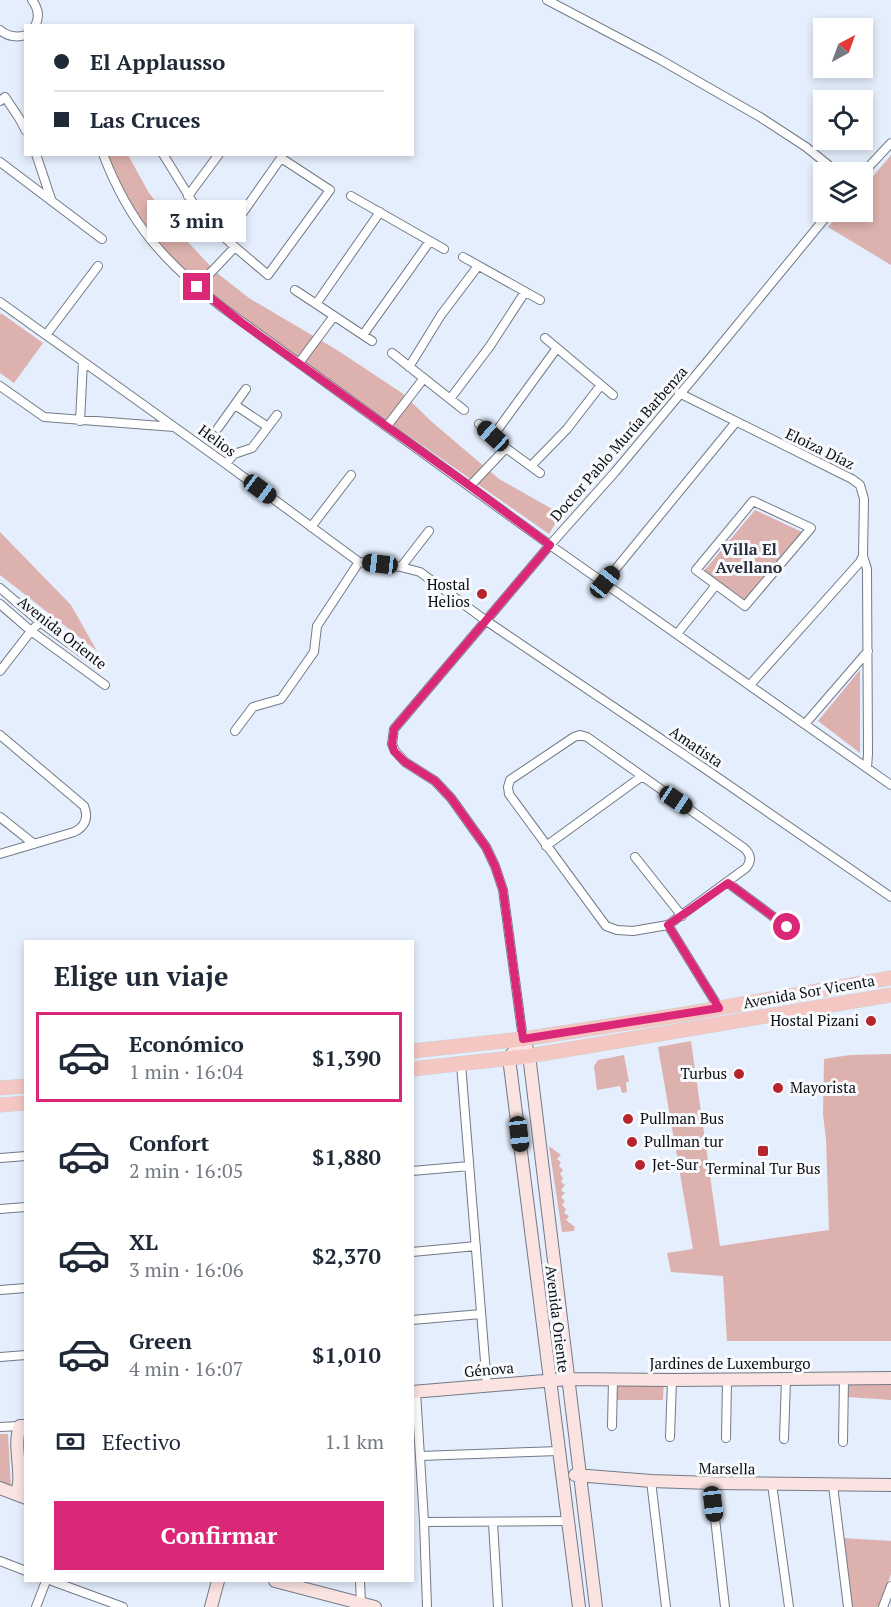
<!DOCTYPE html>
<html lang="es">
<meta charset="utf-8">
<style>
:root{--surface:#fff;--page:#f6f6f7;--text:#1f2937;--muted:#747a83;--line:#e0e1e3;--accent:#db2777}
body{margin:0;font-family:"PT Serif",serif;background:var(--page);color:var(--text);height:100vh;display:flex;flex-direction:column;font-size:22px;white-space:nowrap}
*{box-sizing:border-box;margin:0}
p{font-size:20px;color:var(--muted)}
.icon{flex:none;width:33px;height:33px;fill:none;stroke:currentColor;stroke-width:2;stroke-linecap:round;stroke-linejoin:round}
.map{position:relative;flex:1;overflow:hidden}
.panel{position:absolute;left:24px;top:940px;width:390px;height:642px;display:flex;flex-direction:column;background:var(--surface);border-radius:0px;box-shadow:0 3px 9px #0003}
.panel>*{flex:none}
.banner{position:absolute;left:24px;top:24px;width:390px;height:132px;border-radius:0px;box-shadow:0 3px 9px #0003;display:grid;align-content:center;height:132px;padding:0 30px;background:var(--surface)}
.needle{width:39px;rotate:41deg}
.tools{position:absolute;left:813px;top:18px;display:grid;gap:12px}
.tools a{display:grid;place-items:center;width:60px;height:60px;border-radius:0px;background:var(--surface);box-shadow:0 3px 9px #0003;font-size:30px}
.end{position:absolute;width:27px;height:27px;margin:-14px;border:8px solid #db2777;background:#fff;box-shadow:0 0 0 3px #fff}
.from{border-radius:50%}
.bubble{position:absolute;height:42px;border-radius:0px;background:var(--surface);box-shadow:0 3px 9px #0003;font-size:20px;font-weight:800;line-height:42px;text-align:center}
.car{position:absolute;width:18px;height:36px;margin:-18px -9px;border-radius:8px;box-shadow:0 0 4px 2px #0007;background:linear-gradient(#222 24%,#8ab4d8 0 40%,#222 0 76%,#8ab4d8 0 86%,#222 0)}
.banner b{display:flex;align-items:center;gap:21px;height:57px;font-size:22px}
.banner b+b{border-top:2px solid var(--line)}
.banner i{width:15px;height:15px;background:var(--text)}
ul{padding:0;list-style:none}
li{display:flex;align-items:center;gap:18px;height:90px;margin:0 12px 9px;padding:0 18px;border:3px solid transparent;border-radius:0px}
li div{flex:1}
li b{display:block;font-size:22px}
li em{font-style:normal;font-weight:800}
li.current{border-color:var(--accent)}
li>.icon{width:54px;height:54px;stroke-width:1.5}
h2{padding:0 30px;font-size:27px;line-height:72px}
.pay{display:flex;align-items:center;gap:15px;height:66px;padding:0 30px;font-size:22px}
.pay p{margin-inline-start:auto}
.button{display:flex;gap:12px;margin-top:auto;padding:12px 30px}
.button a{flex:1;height:69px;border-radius:0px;background:var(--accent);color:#fff;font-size:24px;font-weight:800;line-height:69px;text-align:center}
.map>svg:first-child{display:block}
.green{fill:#ddb1ad}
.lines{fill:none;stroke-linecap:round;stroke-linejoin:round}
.street-casing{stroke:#727a86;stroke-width:10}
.secondary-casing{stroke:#727a86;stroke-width:14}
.primary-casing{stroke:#cecfd0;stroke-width:15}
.street{stroke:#fff;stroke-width:8}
.secondary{stroke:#fae3e1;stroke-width:12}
.primary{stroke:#f5c7c3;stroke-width:14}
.route{stroke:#db2777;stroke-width:8}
.poi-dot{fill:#b6252c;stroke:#f9fafd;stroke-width:2}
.labels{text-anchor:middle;stroke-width:6;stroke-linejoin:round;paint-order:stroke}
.street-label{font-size:15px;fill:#0a0d12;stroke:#f9fafd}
.poi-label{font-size:15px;fill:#0a0d12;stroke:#f9fafd;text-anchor:start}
.neighbourhood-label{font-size:16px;font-weight:bold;fill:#282f3a;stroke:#f9fafd}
</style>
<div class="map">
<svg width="891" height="1607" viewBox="0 0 891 1607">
<rect width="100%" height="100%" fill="#e5eefc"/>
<path class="green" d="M108,155H128L149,193L183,237L217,273L249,298L337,350L402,393L432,422L499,479L561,514L549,534L239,317L185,273L159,246L136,215L114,169Z
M891,155V265L828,227L842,212H862L863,188Z
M1,313L43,343L14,383L0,373V315Z
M755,510L804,533L745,603L703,572Z
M0,532L71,605L97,651L0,575Z
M860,670V753L818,721Z
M691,1041L720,1246L829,1230L826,1139L823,1114L824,1059L850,1055L891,1054V1341H727L723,1276L671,1272L667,1253L693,1249L658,1047Z
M624,1055L629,1082H626L627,1092L622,1093L620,1086L597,1090L594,1066L598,1060Z
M549,1146L561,1155L557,1159L561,1162L559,1166L563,1170L560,1174L563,1178L561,1182L565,1185L561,1190L565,1193L561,1197L565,1201L562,1205L566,1209L564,1213L569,1216L566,1220L575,1227L574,1231L562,1232Z
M664,1380L663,1400H616L617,1382Z
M849,1380L891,1381V1400L848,1397Z
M0,1434H8L11,1487L0,1482Z
M843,1538L891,1541V1574L879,1607H851Z"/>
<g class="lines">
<defs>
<path id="street" d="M32,0C38,8 40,17 35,26
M547,0L659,59L760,117L806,147L837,172
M0,30C8,37 16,38 26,35
M0,101L5,97L19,118L26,131
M36,154L51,199
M103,154C130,225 165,262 223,308L550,545L891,785
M163,154L195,206
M0,162L102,239
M862,174L891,143
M188,196L219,154
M351,196L444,249
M463,257L540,300
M197,287L235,247L268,275L330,190L281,158L225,238L235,247
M295,290L372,341
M0,302L226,464L359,562L401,567L420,572L485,620L701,766L891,897
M316,304L380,212
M46,335L98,266
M363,335L430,241
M545,338L613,395
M392,353L464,410
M299,363L334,316
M409,367L441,315L478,266
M0,386L44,417L174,427
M679,393L852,479L860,485L864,499L863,556L860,562L750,685
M450,399L490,346L525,292
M235,405L268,427
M80,421L83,362
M479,424L506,448L540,473
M387,426L424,378
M218,428L246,389
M493,436L557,348
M226,464L234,454L252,448L277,415
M531,466L567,429L601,385
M470,486L506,448
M753,501L811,528L745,606L696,570Z
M311,527L351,475
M863,556L867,569L868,754L867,768
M401,567L429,531
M605,582L736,422
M0,588L40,622L100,666
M0,604L31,631L105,685
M677,634L716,585
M0,671L31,631L40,622
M805,724L868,651
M235,731L253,707L281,699L314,652L317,626L359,562
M0,735L84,806C89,818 85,827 74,832L0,854
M580,735L587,737L744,848C751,854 752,861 746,868L668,925L633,931L617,930L606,926L509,794L508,787L510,780L574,737Z
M0,817L34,844
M546,846L641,777
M635,857L682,916
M728,883L787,927
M668,925L719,1008
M523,1039L503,890L495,866L486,847L451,798L435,781L405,762L395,751L392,744L394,729L550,545L615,472L706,363L830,212
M461,1064L487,1386
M0,1158L26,1156
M412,1171L469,1166
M0,1209L26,1207
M412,1252L476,1246
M0,1290L26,1288
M412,1320L481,1314
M0,1357L26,1355
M416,1392L424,1522L427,1607
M612,1426L613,1379
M0,1427L20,1426
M670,1437L672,1380
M726,1438L727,1380
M784,1439L786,1379
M843,1442L844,1378
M420,1456L559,1451
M651,1481L666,1607
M711,1483L725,1607
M772,1484L789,1607
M833,1485L848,1607
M424,1522L568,1521
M493,1523L498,1607
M0,1561L26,1571
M52,1581L123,1607
M360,1581L361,1604
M36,1607L46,1581
M883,1607L891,1586"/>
<path id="secondary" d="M523,1039L509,1058L579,1607
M527,1049L530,1063L596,1607
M412,1392L568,1379L672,1380L891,1378
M575,1475L651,1481L711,1483L891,1485
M0,1488L26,1498
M16,1494C25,1477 12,1447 20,1426H26
M275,1581L375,1607
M211,1607L218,1581"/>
<path id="primary" d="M412,1051L523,1039L685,1014L891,978
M412,1069L529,1056L891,995
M0,1088L26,1086
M0,1105L26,1103"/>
</defs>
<use href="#street" class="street-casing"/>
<use href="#secondary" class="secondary-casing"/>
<use href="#primary" class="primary-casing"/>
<use href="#street" class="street"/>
<use href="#secondary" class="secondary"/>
<use href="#primary" class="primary"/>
</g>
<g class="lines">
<path class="route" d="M197,287L241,322L470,486L550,545L394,729L392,744L394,751L405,762L435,781L451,798L486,847L495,866L503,890L523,1039L719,1008L668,925L728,883L787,927"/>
</g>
<g class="poi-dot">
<circle cx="482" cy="594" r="6"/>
<circle cx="871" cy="1021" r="6"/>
<circle cx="739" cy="1074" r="6"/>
<circle cx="778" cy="1088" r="6"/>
<circle cx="628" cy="1119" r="6"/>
<circle cx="632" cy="1142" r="6"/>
<rect x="757" y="1145" width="12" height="12" rx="3"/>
<circle cx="640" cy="1165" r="6"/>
</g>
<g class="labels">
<g class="street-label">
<text transform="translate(217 441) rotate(36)" y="5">Helios</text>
<text transform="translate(619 444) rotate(-49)" y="5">Doctor Pablo Murúa Barbenza</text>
<text transform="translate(820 449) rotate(26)" y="5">Eloiza Díaz</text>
<text transform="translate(62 633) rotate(38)" y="5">Avenida Oriente</text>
<text transform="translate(696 747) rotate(34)" y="5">Amatista</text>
<text transform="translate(809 992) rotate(-10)" y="5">Avenida Sor Vicenta</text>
<text transform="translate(557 1319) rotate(83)" y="5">Avenida Oriente</text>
<text x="730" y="1369">Jardines de Luxemburgo</text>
<text transform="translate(489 1370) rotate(-5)" y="5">Génova</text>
<text transform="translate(727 1469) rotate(1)" y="5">Marsella</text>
</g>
<g class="poi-label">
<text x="470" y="590" text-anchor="end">Hostal<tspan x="470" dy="17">Helios</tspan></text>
<text x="859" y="1026" text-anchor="end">Hostal Pizani</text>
<text x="727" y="1079" text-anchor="end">Turbus</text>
<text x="790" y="1093">Mayorista</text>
<text x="640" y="1124">Pullman Bus</text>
<text x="644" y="1147">Pullman tur</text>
<text x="652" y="1170">Jet-Sur</text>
<text x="763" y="1174" text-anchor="middle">Terminal Tur Bus</text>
</g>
<g class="neighbourhood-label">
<text x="749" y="555">Villa El<tspan x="749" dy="18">Avellano</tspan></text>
</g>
</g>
</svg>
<div class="tools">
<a><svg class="needle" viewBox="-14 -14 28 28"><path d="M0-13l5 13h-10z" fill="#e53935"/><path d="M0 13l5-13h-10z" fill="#747a83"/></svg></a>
<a><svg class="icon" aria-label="locate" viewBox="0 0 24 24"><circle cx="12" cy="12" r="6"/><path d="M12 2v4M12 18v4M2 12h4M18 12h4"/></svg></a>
<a><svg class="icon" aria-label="layers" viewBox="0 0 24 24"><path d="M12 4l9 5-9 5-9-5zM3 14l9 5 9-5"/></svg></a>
</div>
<i class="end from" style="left:787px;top:927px"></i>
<i class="end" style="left:197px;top:287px"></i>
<div class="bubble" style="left:147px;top:200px;width:99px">3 min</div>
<i class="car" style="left:493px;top:436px;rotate:312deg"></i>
<i class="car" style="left:260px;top:489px;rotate:127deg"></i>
<i class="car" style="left:380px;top:564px;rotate:277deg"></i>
<i class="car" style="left:605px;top:582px;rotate:39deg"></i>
<i class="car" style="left:676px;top:800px;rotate:124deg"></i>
<i class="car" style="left:519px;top:1134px;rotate:173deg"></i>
<i class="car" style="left:713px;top:1504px;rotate:173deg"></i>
<div class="banner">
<b><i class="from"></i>El Applausso</b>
<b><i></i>Las Cruces</b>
</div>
<section class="panel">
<h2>Elige un viaje</h2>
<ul>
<li class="current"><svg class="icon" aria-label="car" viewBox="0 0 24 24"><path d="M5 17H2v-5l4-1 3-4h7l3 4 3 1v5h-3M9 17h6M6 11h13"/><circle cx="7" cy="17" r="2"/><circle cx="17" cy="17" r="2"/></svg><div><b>Económico</b><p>1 min · 16:04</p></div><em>$1,390</em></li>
<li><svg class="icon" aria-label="car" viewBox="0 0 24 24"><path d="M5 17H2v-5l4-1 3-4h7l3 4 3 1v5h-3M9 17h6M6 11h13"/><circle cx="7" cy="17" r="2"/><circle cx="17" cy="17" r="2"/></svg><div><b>Confort</b><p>2 min · 16:05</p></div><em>$1,880</em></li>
<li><svg class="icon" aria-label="car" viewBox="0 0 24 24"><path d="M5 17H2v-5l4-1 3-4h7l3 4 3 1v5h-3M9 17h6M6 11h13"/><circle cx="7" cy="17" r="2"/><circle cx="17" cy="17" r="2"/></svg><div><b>XL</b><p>3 min · 16:06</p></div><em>$2,370</em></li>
<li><svg class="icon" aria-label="car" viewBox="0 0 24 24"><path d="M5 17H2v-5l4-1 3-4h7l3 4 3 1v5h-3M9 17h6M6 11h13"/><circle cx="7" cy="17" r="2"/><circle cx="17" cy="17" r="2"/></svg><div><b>Green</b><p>4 min · 16:07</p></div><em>$1,010</em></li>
</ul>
<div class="pay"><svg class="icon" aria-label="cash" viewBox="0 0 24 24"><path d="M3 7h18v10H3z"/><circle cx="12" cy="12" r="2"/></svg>Efectivo<p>1.1 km</p></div>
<div class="button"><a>Confirmar</a></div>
</section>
</div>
